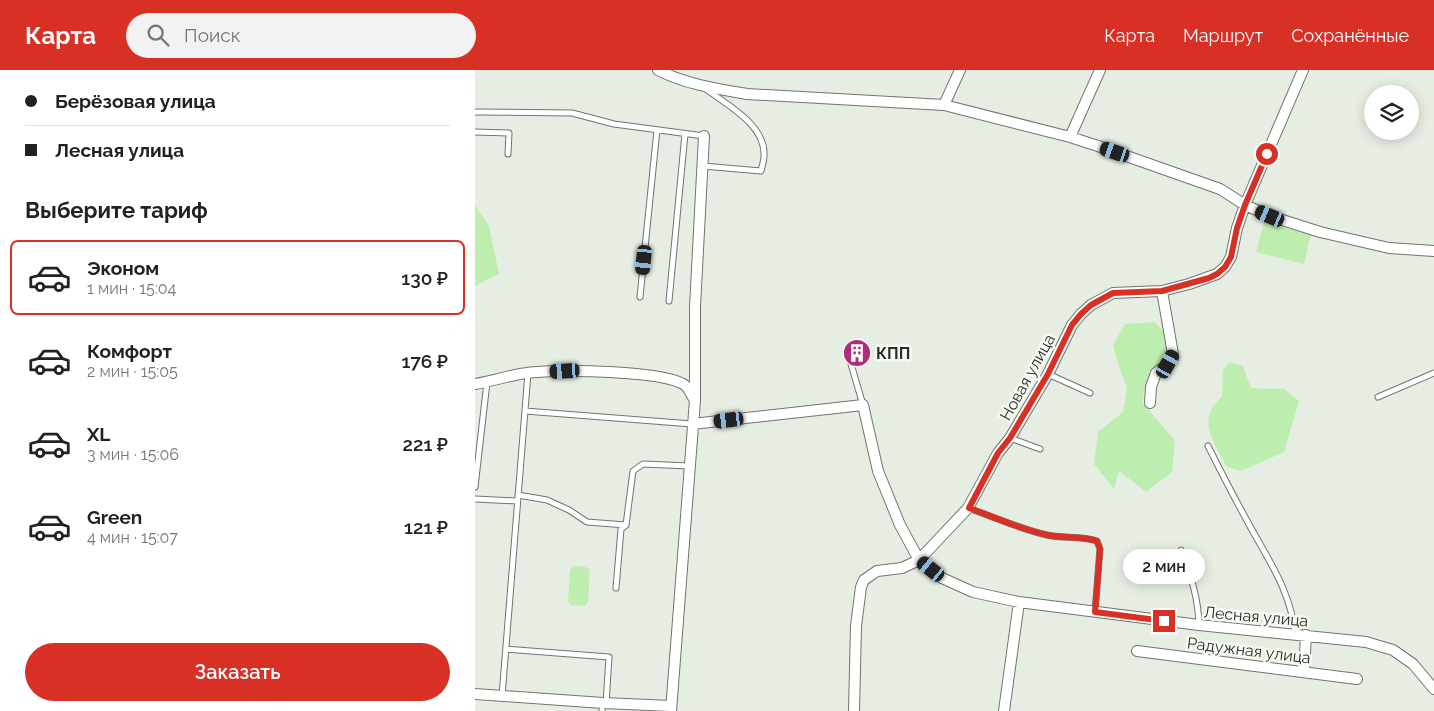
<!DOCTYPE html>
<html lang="ru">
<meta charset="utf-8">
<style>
:root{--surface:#fff;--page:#f2f2f2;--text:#222;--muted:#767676;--line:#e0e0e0;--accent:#d93025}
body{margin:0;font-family:Raleway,sans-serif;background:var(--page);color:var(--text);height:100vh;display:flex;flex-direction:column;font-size:19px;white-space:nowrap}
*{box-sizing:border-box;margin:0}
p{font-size:16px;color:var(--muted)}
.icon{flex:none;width:28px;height:28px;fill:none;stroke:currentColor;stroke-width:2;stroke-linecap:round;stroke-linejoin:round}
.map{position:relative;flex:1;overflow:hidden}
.sheet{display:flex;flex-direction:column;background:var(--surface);width:475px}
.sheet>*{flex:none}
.guide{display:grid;align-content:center;height:110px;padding:0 25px;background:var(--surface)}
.fabs{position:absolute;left:889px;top:15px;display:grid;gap:10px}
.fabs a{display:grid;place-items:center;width:55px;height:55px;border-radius:50%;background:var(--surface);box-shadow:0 2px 12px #0003;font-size:25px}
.end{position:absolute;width:22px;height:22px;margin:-11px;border:6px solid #d93025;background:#fff;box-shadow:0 0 0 2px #fff}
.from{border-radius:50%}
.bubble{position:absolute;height:35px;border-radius:18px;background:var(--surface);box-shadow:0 2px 12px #0003;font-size:16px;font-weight:600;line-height:35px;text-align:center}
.car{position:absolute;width:15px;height:30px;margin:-15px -8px;border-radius:6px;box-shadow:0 0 4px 1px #0007;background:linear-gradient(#222 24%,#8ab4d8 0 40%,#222 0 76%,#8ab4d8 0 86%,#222 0)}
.guide b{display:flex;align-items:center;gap:18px;height:48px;font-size:19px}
.guide b+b{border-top:1px solid var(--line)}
.guide i{width:12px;height:12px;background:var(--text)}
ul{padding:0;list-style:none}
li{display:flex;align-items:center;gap:15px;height:75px;margin:0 10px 8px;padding:0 15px;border:2px solid transparent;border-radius:8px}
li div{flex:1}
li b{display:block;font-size:19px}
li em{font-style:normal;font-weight:600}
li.selected{border-color:var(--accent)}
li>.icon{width:45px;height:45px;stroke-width:1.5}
h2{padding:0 25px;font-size:22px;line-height:60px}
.cta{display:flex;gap:10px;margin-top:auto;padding:10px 25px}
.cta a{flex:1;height:58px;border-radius:30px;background:var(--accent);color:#fff;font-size:20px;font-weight:600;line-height:58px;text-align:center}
header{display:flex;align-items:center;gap:30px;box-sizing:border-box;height:70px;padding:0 25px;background:var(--accent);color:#fff}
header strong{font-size:24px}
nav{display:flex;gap:28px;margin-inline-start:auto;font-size:18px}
.search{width:350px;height:45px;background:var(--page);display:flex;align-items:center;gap:12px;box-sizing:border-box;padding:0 18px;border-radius:28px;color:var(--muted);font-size:19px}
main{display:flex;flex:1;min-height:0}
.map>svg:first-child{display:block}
.green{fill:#beeeaf}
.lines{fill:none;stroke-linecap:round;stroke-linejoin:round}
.lane-casing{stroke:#6f756d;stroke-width:7}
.street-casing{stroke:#6f756d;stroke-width:12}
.lane{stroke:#fff;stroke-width:5}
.street{stroke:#fff;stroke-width:10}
.route{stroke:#d93025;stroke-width:6}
.labels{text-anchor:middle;stroke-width:5;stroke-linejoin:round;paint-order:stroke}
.poi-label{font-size:16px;font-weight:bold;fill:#2a2c29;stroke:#f4fbf1;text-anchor:start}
.street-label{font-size:16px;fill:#2a2c29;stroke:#f4fbf1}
</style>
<header>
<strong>Карта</strong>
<div class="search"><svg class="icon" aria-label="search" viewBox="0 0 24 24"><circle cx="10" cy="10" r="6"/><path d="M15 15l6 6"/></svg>Поиск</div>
<nav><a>Карта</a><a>Маршрут</a><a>Сохранённые</a></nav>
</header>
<main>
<section class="sheet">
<div class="guide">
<b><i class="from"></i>Берёзовая улица</b>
<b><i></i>Лесная улица</b>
</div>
<h2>Выберите тариф</h2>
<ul>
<li class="selected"><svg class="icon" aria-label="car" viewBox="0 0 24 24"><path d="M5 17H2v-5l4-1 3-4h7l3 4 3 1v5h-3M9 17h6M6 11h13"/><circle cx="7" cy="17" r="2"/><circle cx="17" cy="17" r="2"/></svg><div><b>Эконом</b><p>1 мин · 15:04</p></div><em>130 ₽</em></li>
<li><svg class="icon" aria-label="car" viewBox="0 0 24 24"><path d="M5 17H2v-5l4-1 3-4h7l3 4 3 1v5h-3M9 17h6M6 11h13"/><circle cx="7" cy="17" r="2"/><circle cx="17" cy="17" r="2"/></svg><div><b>Комфорт</b><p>2 мин · 15:05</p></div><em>176 ₽</em></li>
<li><svg class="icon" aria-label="car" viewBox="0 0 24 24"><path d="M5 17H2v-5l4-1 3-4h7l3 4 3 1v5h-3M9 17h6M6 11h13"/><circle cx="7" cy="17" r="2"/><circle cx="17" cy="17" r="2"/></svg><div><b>XL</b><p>3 мин · 15:06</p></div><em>221 ₽</em></li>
<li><svg class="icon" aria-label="car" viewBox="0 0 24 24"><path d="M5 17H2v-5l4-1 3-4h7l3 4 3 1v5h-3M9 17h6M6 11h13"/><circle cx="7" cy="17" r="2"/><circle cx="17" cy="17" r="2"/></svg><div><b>Green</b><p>4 мин · 15:07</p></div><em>121 ₽</em></li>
</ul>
<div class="cta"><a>Заказать</a></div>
</section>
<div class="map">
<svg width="959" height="641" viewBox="0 0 959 641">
<rect width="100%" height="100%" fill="#e6eee4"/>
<path class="green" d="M0,135L14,156L24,204L0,216Z
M789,152L836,164L829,194L781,182Z
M680,252L688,261L693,279C680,301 669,305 668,333L700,371L697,402L671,422L644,401L639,419L619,394L623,362L648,342L652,318L643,294L638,275L650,254Z
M755,292L768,296L776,318L809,319L824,331L809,382L766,401L752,397C743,380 726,358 737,338C739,334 744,330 747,326L748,300Z
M99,496L111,497L115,500L113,532L110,536L96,535L93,532L95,500Z"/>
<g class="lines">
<defs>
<path id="lane" d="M0,42L97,43L139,54L229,66
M0,62L34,63L33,84
M228,96L286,101C287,96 289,91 289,86C291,55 252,35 231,19
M165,227L182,60
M194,231L210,64
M376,294L388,335
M573,304L615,323
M903,327L959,303
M50,341L217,354
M535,368L565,379
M733,376C747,404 761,431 776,458C795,492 817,525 820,565
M0,417L12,312
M43,425L72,430L94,440L112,452L151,455
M0,429L42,431
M493,438C519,447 545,459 572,465C588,469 606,465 622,471L625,479L620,542
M706,480C716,506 723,527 724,554
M141,518L146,459L151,455L158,401L168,394L214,396
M31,579L134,587L131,634
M27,626L53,303
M127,641L128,633"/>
<path id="street" d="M183,0C210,14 242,19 272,24L469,35L595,67L623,76L745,119L770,135L795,146L845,162L914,178L959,181
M469,35L485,0
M595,67L625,0
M0,314C18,311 35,305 52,303C79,299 192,300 211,316C214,319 217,326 219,329
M675,333L676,317L681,303L693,294L698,284L687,221
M217,354L388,335L403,401L425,455L444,490L467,508L498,522L544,532L724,555L891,572L918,580L938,594L959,619
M662,581L882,609
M829,602L831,565
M0,624L128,633L196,636
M196,641L220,330V237L229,66
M379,641L381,556L386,517L389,510L402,501L427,498L444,490L493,438L523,383L535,368L573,304L597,255L606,244L616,235L638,223L687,221L714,214L742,204L750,197L756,187L762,158L770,135L828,0
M529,641L544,532"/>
</defs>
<use href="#lane" class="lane-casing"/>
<use href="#street" class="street-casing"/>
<use href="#lane" class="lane"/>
<use href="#street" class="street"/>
</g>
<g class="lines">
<path class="route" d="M689,551L620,542L625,479L622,471C606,465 588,469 572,465C545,459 519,447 494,438L523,383L535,368L573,304L597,255L606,244L616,235L638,223L687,221L734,208L742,204L750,197L756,187L762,158L770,135L792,84"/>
</g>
<defs>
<symbol id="building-disc" viewBox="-11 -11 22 22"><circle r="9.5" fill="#ae2d7a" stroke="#f4fbf1"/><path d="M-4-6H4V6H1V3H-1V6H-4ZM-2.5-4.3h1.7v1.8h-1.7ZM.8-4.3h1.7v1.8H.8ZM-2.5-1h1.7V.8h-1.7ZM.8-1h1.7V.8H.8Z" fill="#fff"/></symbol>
</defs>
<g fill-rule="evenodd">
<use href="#building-disc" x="366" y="267" width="32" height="32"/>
</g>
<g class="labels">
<g class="poi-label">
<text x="401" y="289">КПП</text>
</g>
<g class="street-label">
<text transform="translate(552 307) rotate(-61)" y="6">Новая улица</text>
<text transform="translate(781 546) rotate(5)" y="6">Лесная улица</text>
<text transform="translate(774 580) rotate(7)" y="6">Радужная улица</text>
</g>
</g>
</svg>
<div class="fabs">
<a><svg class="icon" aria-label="layers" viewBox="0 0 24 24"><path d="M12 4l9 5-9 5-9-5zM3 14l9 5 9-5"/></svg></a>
</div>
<i class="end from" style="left:792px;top:84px"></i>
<i class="end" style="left:689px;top:551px"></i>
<div class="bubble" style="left:648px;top:479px;width:82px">2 мин</div>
<i class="car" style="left:640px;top:82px;rotate:289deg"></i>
<i class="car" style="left:795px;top:146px;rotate:293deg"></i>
<i class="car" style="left:169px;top:190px;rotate:186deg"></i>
<i class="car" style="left:693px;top:294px;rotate:29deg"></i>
<i class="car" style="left:90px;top:301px;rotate:267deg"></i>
<i class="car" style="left:254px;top:350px;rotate:263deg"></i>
<i class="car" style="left:456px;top:499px;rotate:309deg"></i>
</div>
</main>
